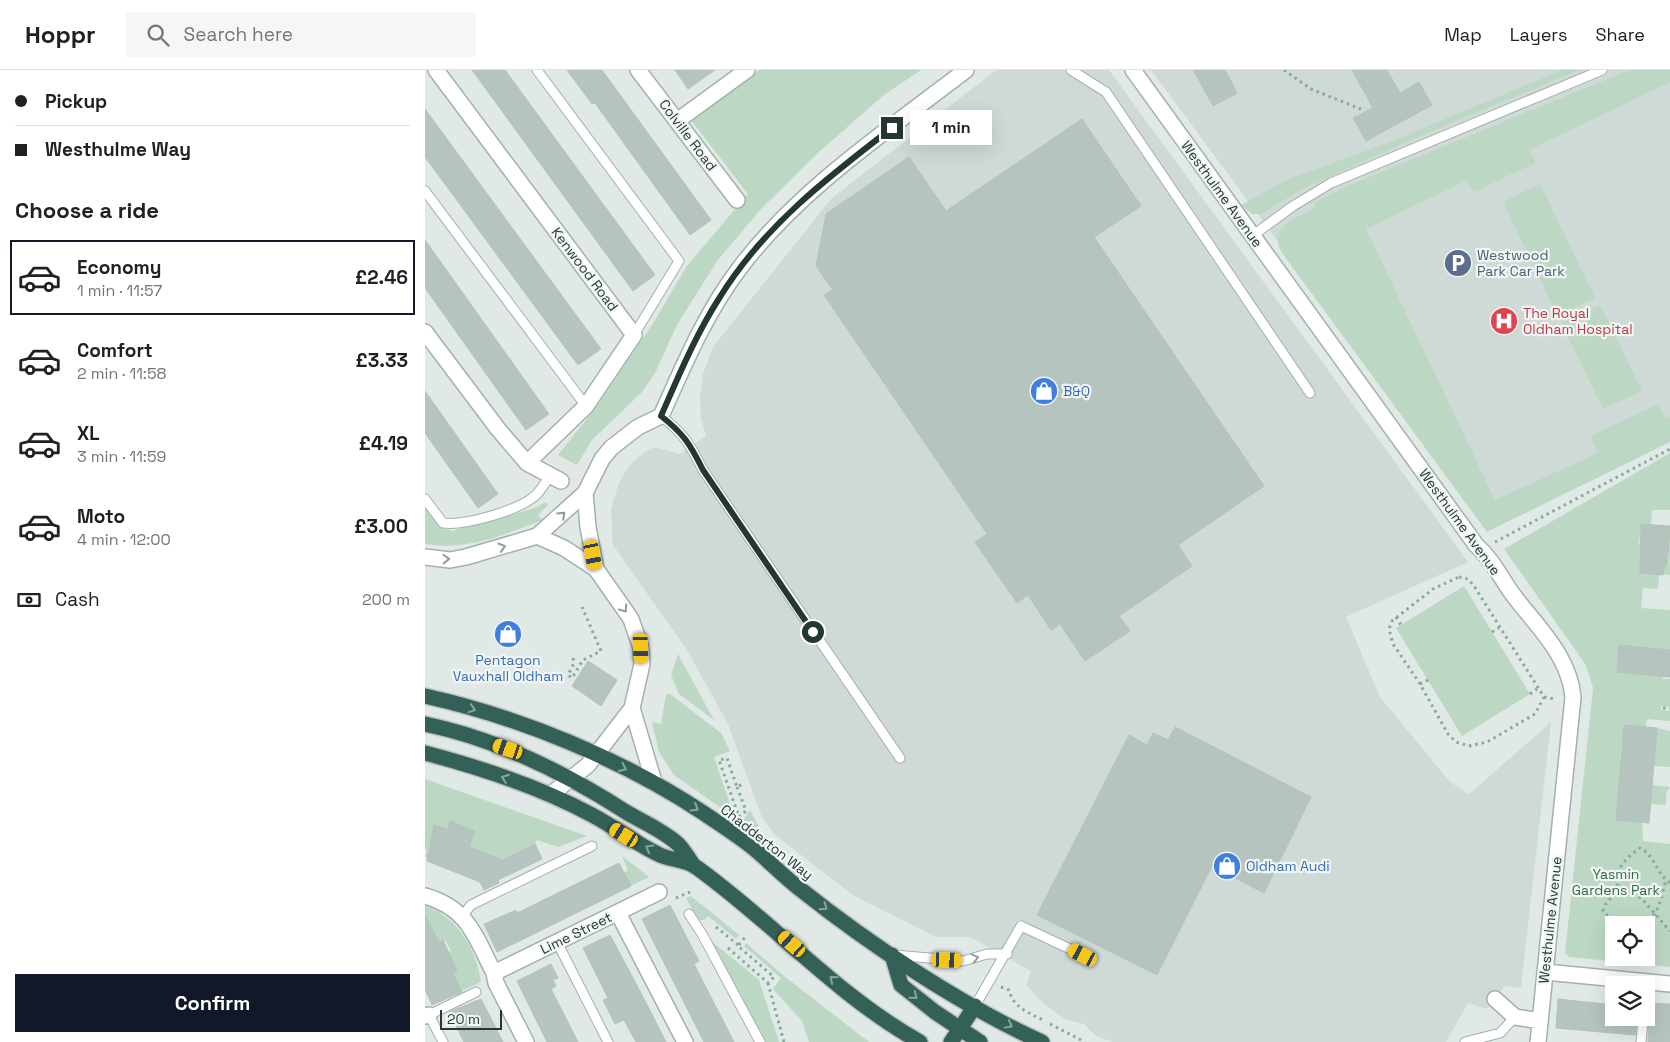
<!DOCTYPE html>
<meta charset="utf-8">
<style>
:root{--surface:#fff;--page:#f6f6f6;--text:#202124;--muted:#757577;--line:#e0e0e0;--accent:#111827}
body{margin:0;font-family:"Space Grotesk",sans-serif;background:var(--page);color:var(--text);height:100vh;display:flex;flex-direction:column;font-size:19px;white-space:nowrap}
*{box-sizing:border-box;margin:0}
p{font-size:16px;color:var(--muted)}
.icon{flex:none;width:28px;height:28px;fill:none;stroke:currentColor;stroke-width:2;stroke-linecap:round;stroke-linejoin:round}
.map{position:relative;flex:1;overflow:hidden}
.side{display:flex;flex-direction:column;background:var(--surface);width:425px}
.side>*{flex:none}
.top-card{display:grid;align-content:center;height:110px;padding:0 15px;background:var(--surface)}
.controls{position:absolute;left:1180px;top:846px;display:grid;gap:10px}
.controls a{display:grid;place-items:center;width:50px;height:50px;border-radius:0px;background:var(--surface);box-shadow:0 5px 20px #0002;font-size:25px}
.scale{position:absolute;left:15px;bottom:12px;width:62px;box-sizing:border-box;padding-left:5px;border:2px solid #233832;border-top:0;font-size:14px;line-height:18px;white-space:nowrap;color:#233832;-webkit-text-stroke:4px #f1f6f4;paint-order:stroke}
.end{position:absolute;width:22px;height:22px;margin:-11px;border:6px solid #233832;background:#fff;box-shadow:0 0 0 2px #fff}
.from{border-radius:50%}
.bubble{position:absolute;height:35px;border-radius:0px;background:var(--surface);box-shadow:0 5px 20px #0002;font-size:16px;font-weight:700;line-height:35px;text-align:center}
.car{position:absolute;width:15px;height:30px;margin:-15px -8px;border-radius:6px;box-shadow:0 0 4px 1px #0007;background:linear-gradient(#f5c518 24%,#345 0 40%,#f5c518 0 76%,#345 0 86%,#f5c518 0)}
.top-card b{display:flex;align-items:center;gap:18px;height:48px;font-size:19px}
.top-card b+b{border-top:1px solid var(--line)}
.top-card i{width:12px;height:12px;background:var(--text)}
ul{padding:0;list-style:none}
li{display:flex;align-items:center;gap:15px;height:75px;margin:0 10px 8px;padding:0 5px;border:2px solid transparent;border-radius:0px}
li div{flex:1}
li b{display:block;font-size:19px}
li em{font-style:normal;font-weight:700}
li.on{border-color:var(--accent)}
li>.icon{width:45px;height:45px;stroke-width:1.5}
h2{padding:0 15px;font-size:22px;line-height:60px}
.pay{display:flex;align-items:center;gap:12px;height:55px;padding:0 15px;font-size:19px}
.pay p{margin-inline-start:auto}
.action{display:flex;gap:10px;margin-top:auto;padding:10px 15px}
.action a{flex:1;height:58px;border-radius:0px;background:var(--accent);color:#fff;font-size:20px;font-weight:700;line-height:58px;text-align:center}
header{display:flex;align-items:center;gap:30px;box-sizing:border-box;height:70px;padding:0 25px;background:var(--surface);border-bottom:1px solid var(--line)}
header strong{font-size:24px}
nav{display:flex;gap:28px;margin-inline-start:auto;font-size:18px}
.search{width:350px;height:45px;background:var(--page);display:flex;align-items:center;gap:12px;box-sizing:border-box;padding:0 18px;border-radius:0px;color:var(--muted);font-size:19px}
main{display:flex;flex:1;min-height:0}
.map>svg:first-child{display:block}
.built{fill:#cfd9d5}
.green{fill:#bcd8c4;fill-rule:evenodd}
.building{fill:#b6c4bf;stroke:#b4c2bc}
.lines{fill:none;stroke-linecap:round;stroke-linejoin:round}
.lane-casing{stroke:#a4b0ac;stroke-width:11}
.street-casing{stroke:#a4b0ac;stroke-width:18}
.highway-casing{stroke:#bdc3c2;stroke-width:18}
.path{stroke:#85a99e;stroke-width:3;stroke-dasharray:2.5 4;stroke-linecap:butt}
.lane{stroke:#fff;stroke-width:9}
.street{stroke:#fff;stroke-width:15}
.highway{stroke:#336057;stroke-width:15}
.oneway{stroke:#919c98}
.oneway2{stroke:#88a49e}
.route{stroke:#233832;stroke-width:6}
.labels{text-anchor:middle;stroke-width:4.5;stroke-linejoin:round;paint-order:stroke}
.street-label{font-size:14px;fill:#233832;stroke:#f1f6f4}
.service-label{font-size:14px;fill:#4e5e75;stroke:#f1f6f4;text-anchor:start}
.health-label{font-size:14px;fill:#be3a42;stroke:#f1f6f4;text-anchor:start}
.shop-label{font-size:14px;fill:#366cbe;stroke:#f1f6f4;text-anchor:start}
.park-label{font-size:14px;fill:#336948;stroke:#f1f6f4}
</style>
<header>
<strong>Hoppr</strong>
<div class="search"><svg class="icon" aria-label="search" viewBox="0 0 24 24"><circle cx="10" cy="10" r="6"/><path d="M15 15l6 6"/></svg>Search here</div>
<nav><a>Map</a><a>Layers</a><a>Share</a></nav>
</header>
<main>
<section class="side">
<div class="top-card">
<b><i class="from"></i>Pickup</b>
<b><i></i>Westhulme Way</b>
</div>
<h2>Choose a ride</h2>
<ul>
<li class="on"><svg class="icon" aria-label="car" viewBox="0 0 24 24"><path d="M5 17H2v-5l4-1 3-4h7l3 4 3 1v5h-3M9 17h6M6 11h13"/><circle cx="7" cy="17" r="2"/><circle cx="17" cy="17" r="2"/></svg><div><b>Economy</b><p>1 min · 11:57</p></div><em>£2.46</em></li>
<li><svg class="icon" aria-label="car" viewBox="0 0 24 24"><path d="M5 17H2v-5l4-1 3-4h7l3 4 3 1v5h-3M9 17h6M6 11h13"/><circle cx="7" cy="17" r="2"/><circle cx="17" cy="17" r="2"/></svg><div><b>Comfort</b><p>2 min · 11:58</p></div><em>£3.33</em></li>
<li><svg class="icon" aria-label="car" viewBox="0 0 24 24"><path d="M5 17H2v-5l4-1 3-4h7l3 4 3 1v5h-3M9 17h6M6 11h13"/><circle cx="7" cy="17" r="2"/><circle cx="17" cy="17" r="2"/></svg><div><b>XL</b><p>3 min · 11:59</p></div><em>£4.19</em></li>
<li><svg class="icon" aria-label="car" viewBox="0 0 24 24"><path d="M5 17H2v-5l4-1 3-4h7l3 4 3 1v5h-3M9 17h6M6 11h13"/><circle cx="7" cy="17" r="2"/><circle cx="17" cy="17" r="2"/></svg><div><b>Moto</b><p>4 min · 12:00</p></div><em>£3.00</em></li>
</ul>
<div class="pay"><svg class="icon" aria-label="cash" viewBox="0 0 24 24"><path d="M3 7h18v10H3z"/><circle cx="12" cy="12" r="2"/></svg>Cash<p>200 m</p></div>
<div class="action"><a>Confirm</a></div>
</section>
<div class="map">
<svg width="1245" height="972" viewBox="0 0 1245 972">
<rect width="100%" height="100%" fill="#e1e9e6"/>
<path class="built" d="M571,0H684L1043,492L921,547L955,627L1025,712L1044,724L1126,652L1096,918L1080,916L1062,939L1043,933L1021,972H688L671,966L659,954L640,949L618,933L601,915L606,901L545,867H511L429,826L349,764L336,745L303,654L262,580L188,475L186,440L193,415L203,397L218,383L230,377L255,384L281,366L276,348L275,324L278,304L288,277L406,129Z
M726,0H1245V368L1064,456Z"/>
<path class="green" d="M334,0H496L459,25L395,81L336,139L292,191L252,255L230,303L217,322L167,370L152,395L133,385L172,336L229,252L261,197L323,124L266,50Z
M1137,0H1154L988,69L881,117L836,144H827L816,135L864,109L968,71Z
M1204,0H1245V12L1104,80L1110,93L1049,122L1042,110L941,159L1070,430L1173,383L1166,366L1233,334L1240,349L1245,347V372L1062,462L857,183C842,157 870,150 889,138V133L918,118Z
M1115,114L1170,228L1133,246L1078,132Z
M1175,235L1217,321L1178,339L1136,253Z
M1245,383V440H1227L1226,454H1216L1214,475H1217L1234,504L1233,519L1218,518L1216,538L1245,540V580L1194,575L1192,602L1210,604L1238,602V609H1245V637L1236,636V640L1245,641V651L1222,649L1221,657L1199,655L1195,692L1215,694L1218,771L1245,774V897L1144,887L1140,883L1168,618L1161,595L1079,479ZM1189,855H1221V888H1189Z
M121,432L123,435L113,445L117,450C80,465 40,481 0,474V436L15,457L27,461L107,439Z
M1245,456V505L1238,504L1239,496H1243L1244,484L1239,483Z
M1039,516L1105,624L1037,666L971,558Z
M253,584L289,650L254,624L246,605Z
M241,624H245L296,663L305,681L289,687L308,743L318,750L325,740L340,769L249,705L234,682L227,652L236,654Z
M1232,658L1245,661V697L1228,696Z
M0,709L162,766L133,777L112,770L110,774L67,794L56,809L66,786L44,777L50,762L25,752L3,788L0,787L2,780L0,779Z
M1227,715L1245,717L1241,724V735L1226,734Z
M197,786L224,807L206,816L199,803L203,800Z
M266,826L314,865L311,869L283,846L279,850H273L261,828Z
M0,836C32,846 52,880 56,912L37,921L28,903L32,901L28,891L19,884L26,881L20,870L14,873L7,858L0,861Z
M285,870L334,910L354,972H340Z
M321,873L359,906L444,972H384L377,951L348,919L356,908L319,876Z"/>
<path class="building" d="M47,0H80L230,205L208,221Z
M142,0H177L286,150L265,165L170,33L167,34Z
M250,0H290L263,19Z
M768,0H800L812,23L788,36Z
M927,0H962L975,23L994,12L1007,35L941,71L928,48L948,38Z
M0,39L176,279L153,295L0,87Z
M657,49L716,136L669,167L839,416L753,475L767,496L694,546L705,561L660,591L635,554L626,560L603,525L592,533L550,472L562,464L399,225L408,220L391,196L401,144L484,87L521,141Z
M0,170L124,344L101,360L0,218Z
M0,321L73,424L53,438L0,363Z
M1216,454L1245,456L1242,496H1239L1238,505L1215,503Z
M1194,575L1245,580V607L1192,602Z
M163,591L192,610L176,636L147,616Z
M1199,655L1232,658L1224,753L1191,750Z
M750,657L886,727L839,823L787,796L732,905L612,845L704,665L722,675L728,663L743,670Z
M25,751L50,761L44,777L77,790L110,774L117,789L73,810L74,813L59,820L55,812L2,791L9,755L22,759Z
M194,793L206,816L72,882L59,854L91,840L92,843Z
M245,835L274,891L269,894L309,972H279L217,849Z
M0,844L14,873L18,870L32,901L28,903L37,922L7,935L0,919Z
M185,865L217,925L241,972H211L199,950L190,954L178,930L183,928L158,878Z
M126,894L133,908L128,910L131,916L126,919L153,972H122L92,911Z
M56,929L70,956L78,972H39L24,942Z
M1133,929L1189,935V948H1212L1210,965L1131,958Z
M1224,933L1245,934V972H1223Z"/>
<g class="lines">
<defs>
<path id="lane" d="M112,0L254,191L209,265
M646,0L681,22L885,323
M0,121L161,336
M827,166L868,136L906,113L1177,0
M236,346C259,364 265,374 278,400L475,688
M0,429L18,453C40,456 95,440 111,425C116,420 121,412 125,406
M264,844L277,864L335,972
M38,845L46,835L167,776
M132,872L183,972
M470,885L538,891L562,884H582
M550,936L596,856L658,885
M18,972L4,945L51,922
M1040,972L1075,963L1090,947
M1216,972L1218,948"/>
<path id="street" d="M11,0L209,265L161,336L102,393
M213,0L312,130
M708,0L1051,475C1066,488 1075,506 1086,522C1110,555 1144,584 1148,627L1113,972
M252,51L322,0
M0,262L73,359L102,393L136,411
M160,423L163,457L171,499
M112,466L139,478L171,499L206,549L216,578L217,594L207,638L163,695L125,725
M0,487L25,490L41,487L112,466L160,423L177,389L186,378L213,357L236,346C259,295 280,244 314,199C373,120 463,60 541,0
M207,638L229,712
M0,826C43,838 50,866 69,903L71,913L101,972
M193,843L260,972
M1120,902L1245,914
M69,903L234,822
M1070,929L1090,947L1115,951
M0,946L4,945"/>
<path id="highway" d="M0,626C95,647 199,690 280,744C296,755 312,765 327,777C343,790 358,806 375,819C444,874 537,936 617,972
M0,654C73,669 139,702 201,742C218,752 239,761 253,774C259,780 264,789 269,796
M0,683C57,698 115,717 167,745C190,757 211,774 235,785C246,790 261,790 271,797C348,852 412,926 495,972
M467,885L476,915L510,942L555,972
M526,972L550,936"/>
</defs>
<use href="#lane" class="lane-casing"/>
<use href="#street" class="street-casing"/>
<use href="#highway" class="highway-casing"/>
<path class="path" d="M859,0L886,19L938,40
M1070,472L1245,379
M1034,507L1043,509L1049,516L1119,627L1110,644L1062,672L1044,676L1031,672L1023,664L995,614L968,574L964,559L967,551L1008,519Z
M971,547L976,555
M1067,562L1074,558
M148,588L149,593L143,605L147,608L158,590L176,581L157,537
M995,614L1003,610
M1105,624L1112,619
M1119,627L1130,629
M1238,638L1245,639
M312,717L321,741L314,747L294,690L302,688L312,717L320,713
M1195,822C1185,804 1200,788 1215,778C1230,785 1231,804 1245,813
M251,828L265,822
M1192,855L1178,841C1181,829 1191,823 1202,822L1216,828L1245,861
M1212,855C1234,852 1235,829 1241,810
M291,857L313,875
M303,878L343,913L349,907L313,876L321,866
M343,913L359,972
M576,917L584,920C588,937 602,942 618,950
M625,954L660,972"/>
<use href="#lane" class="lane"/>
<use href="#street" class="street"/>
<use href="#highway" class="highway"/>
</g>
<defs><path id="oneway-chevron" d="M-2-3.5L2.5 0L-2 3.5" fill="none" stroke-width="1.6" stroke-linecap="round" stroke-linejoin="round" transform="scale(1.25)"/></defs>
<g class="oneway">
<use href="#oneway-chevron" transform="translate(137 445) rotate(-43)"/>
<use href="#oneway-chevron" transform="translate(77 477) rotate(-17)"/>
<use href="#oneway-chevron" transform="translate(21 489) rotate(-2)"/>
<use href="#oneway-chevron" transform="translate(199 539) rotate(55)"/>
<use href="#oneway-chevron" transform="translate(550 888) rotate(-15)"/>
</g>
<g class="oneway2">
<use href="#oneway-chevron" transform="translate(47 639) rotate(18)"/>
<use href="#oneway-chevron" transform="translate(198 698) rotate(25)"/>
<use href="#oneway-chevron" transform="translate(80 708) rotate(-160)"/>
<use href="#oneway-chevron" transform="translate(270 738) rotate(32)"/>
<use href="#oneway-chevron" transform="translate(224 778) rotate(-150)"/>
<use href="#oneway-chevron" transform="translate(399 837) rotate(35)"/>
<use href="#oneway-chevron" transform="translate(408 909) rotate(-140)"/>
<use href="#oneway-chevron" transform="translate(489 926) rotate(39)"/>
<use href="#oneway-chevron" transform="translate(584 955) rotate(29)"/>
</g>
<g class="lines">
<path class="route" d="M388,562L278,400C265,374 259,364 236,346C254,305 271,264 295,227C338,157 403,107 467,58"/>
</g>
<defs>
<symbol id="parking-disc" viewBox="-11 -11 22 22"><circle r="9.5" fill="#5c6f8a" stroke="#f1f6f4"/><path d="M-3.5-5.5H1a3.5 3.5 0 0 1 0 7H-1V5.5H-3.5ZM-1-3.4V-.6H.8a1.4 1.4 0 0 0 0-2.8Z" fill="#fff"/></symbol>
<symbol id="hospital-disc" viewBox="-11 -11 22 22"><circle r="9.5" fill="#e0444e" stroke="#f1f6f4"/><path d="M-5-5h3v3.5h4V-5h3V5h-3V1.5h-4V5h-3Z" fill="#fff"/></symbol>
<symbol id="shop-disc" viewBox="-11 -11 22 22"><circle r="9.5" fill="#3f7fe0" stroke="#f1f6f4"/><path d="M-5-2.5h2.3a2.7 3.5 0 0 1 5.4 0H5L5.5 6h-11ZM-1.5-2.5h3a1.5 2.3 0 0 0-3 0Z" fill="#fff"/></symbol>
</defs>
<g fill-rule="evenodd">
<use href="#parking-disc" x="1017" y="177" width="32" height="32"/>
<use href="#hospital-disc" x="1063" y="235" width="32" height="32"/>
<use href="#shop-disc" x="603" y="305" width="32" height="32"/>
<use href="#shop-disc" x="67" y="548" width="32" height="32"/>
<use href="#shop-disc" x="786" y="780" width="32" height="32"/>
</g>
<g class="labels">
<g class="street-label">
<text transform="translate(263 65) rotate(53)" y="5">Colville Road</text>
<text transform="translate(797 124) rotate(54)" y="5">Westhulme Avenue</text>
<text transform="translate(160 199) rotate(53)" y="5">Kenwood Road</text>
<text transform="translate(1035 452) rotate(54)" y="5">Westhulme Avenue</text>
<text transform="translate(342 772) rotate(38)" y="5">Chadderton Way</text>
<text transform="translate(1125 850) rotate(-84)" y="5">Westhulme Avenue</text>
<text transform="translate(151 863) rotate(-26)" y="5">Lime Street</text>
</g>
<g class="service-label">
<text x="1052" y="190">Westwood<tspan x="1052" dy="16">Park Car Park</tspan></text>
</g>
<g class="health-label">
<text x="1098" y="248">The Royal<tspan x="1098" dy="16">Oldham Hospital</tspan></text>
</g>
<g class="shop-label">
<text x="638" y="326">B&amp;Q</text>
<text x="83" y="595" text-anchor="middle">Pentagon<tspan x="83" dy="16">Vauxhall Oldham</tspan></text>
<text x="821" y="801">Oldham Audi</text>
</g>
<g class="park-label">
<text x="1191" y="809">Yasmin<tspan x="1191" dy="16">Gardens Park</tspan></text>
</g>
</g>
</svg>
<div class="controls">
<a><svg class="icon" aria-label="locate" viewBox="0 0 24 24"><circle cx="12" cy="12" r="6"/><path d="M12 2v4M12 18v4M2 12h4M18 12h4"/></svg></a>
<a><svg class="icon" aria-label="layers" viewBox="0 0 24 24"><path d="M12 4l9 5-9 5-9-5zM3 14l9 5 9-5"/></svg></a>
</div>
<div class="scale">20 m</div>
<i class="end from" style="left:388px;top:562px"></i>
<i class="end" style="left:467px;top:58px"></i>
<div class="bubble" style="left:485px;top:40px;width:82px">1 min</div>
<i class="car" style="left:168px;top:485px;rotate:169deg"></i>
<i class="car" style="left:216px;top:578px;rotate:178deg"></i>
<i class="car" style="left:83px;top:679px;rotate:289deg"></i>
<i class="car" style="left:199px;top:765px;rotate:302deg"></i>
<i class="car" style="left:367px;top:874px;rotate:311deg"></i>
<i class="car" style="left:658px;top:885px;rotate:297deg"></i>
<i class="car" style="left:522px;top:890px;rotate:92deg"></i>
</div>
</main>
